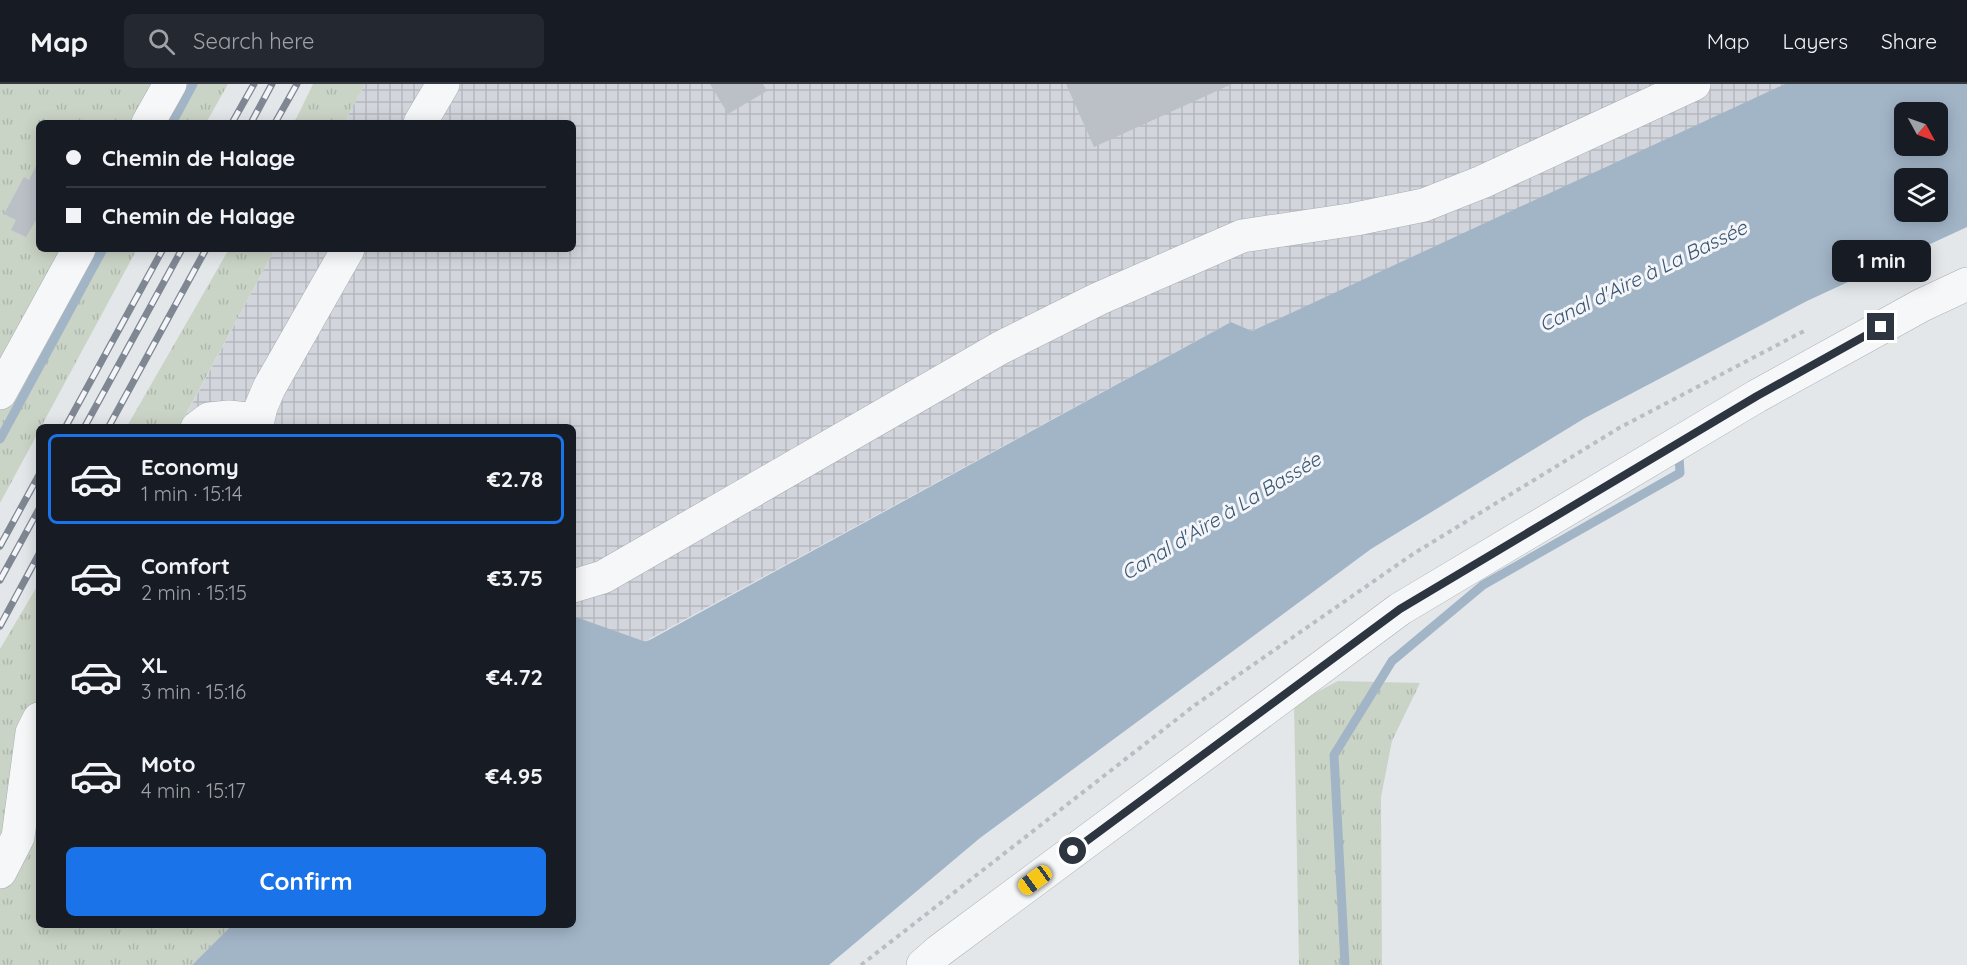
<!DOCTYPE html>
<meta charset="utf-8">
<style>
:root{--surface:#171b24;--page:#242831;--text:#f1f3f6;--muted:#9ea1a6;--line:#363941;--accent:#1a73e8}
body{margin:0;font-family:Quicksand,sans-serif;background:var(--page);color:var(--text);height:100vh;display:flex;flex-direction:column;font-size:22px;white-space:nowrap}
*{box-sizing:border-box;margin:0}
p{font-size:20px;color:var(--muted)}
.icon{flex:none;width:33px;height:33px;fill:none;stroke:currentColor;stroke-width:2;stroke-linecap:round;stroke-linejoin:round}
.map{position:relative;flex:1;overflow:hidden}
.drawer{position:absolute;left:36px;top:340px;width:540px;height:504px;display:flex;flex-direction:column;background:var(--surface);border-radius:9px;box-shadow:0 3px 15px #0003}
.drawer>*{flex:none}
.top-card{position:absolute;left:36px;top:36px;width:540px;height:132px;border-radius:9px;box-shadow:0 3px 15px #0003;display:grid;align-content:center;height:132px;padding:0 30px;background:var(--surface)}
.needle{width:39px;rotate:130deg}
.tools{position:absolute;left:1894px;top:18px;display:grid;gap:12px}
.tools a{display:grid;place-items:center;width:54px;height:54px;border-radius:9px;background:var(--surface);box-shadow:0 3px 15px #0003;font-size:30px}
.end{position:absolute;width:27px;height:27px;margin:-14px;border:8px solid #2d3541;background:#fff;box-shadow:0 0 0 3px #fff}
.from{border-radius:50%}
.bubble{position:absolute;height:42px;border-radius:9px;background:var(--surface);box-shadow:0 3px 15px #0003;font-size:20px;font-weight:800;line-height:42px;text-align:center}
.car{position:absolute;width:18px;height:36px;margin:-18px -9px;border-radius:8px;box-shadow:0 0 4px 2px #0007;background:linear-gradient(#f5c518 24%,#345 0 40%,#f5c518 0 76%,#345 0 86%,#f5c518 0)}
.top-card b{display:flex;align-items:center;gap:21px;height:57px;font-size:22px}
.top-card b+b{border-top:2px solid var(--line)}
.top-card i{width:15px;height:15px;background:var(--text)}
ul{padding:10px 0 0;list-style:none}
li{display:flex;align-items:center;gap:18px;height:90px;margin:0 12px 9px;padding:0 18px;border:3px solid transparent;border-radius:9px}
li div{flex:1}
li b{display:block;font-size:22px}
li em{font-style:normal;font-weight:800}
li.active{border-color:var(--accent)}
li>.icon{width:54px;height:54px;stroke-width:1.5}
.action{display:flex;gap:12px;margin-top:auto;padding:12px 30px}
.action a{flex:1;height:69px;border-radius:9px;background:var(--accent);color:#fff;font-size:24px;font-weight:800;line-height:69px;text-align:center}
header{display:flex;align-items:center;gap:36px;box-sizing:border-box;height:84px;padding:0 30px;background:var(--surface);border-bottom:2px solid var(--line)}
header strong{font-size:28px}
nav{display:flex;gap:33px;margin-inline-start:auto;font-size:21px}
.search{width:420px;height:54px;background:var(--page);display:flex;align-items:center;gap:15px;box-sizing:border-box;padding:0 21px;border-radius:9px;color:var(--muted);font-size:22px}
.map>svg:first-child{display:block}
.industrial{fill:url(#industrial-grid)}
.grass{fill:url(#grass-tufts)}
.water{fill:#a2b5c7;fill-rule:evenodd}
.lines{fill:none;stroke-linecap:round;stroke-linejoin:round}
.stream{stroke:#a2b5c7;stroke-width:9}
.building{fill:#bbc0c7}
.minor-casing{stroke:#a9aeb4;stroke-width:34}
.path{stroke:#babdc2;stroke-width:4;stroke-dasharray:4.5 4.5;stroke-linecap:butt}
.minor{stroke:#f6f7f9;stroke-width:33}
.rail-casing{stroke:#7f8793;stroke-width:7}
.rail{stroke:#f3f5f8;stroke-width:4.5;stroke-dasharray:14;stroke-linecap:butt}
.route{stroke:#2d3541;stroke-width:8}
.labels{text-anchor:middle;stroke-width:6;stroke-linejoin:round;paint-order:stroke}
.water-label{font-size:20px;font-style:italic;fill:#3a5572;stroke:#f3f5f8}
</style>
<header>
<strong>Map</strong>
<div class="search"><svg class="icon" aria-label="search" viewBox="0 0 24 24"><circle cx="10" cy="10" r="6"/><path d="M15 15l6 6"/></svg>Search here</div>
<nav><a>Map</a><a>Layers</a><a>Share</a></nav>
</header>
<div class="map">
<svg width="1967" height="881" viewBox="0 0 1967 881">
<defs>
<pattern id="industrial-grid" width="8" height="8" patternUnits="userSpaceOnUse" patternTransform="scale(1.5)"><rect width="8" height="8" fill="#d2d6dc"/><path d="M0 4h8M4 0v8" fill="none" stroke="#b5b8be"/></pattern>
<pattern id="grass-tufts" width="24" height="20" patternUnits="userSpaceOnUse" patternTransform="scale(1.5)"><rect width="24" height="20" fill="#cad4c6"/><path d="M3 7l-1-3M5 7V3M7 7l1-3M15 17l-1-3M17 17v-4M19 17l1-3" fill="none" stroke="#aeb7ab"/></pattern>
</defs>
<rect width="100%" height="100%" fill="#e4e7ea"/>
<path class="industrial" d="M365,0H1798L1252,247L1231,238L649,555L692,710L573,615V344H179L275,165H573V39H344Z"/>
<path class="grass" d="M0,0H228L206,39H39V165H137L41,343L39,344V347L0,419Z
M313,0H365L344,39H294Z
M229,165H275L179,343L126,344Z
M39,499V842H231L192,881H0V565Z
M1338,597L1420,599L1392,657L1381,713L1382,881H1299L1294,620Z"/>
<path class="water" d="M1785,0H1967V143L1807,217L1585,334L1371,465L980,754L829,881H192L231,842H573V532L646,558L1231,238L1252,247ZM1905,28H1938V62H1905ZM1905,94H1938V128H1905Z"/>
<g class="lines">
<path class="stream" d="M172,39L193,0
M0,355L103,165
M1345,881L1334,671L1392,577L1483,501L1680,389L1679,372"/>
</g>
<path class="building" d="M710,0H763L767,7L728,30Z
M1066,0H1232L1094,63Z
M39,76V131L26,153L11,146L16,136L4,130L24,93L29,96Z"/>
<g class="lines">
<defs>
<path id="minor" d="M148,39L170,0
M420,39L443,0
M0,309L79,165
M197,344L209,335L229,333L258,336L261,323L269,304L348,165
M573,502L603,493L1000,264L1098,215L1242,152L1356,135L1424,121L1482,98L1694,0
M0,788L18,753L32,649L39,635
M923,881L939,867L1400,525L1757,312L1922,221L1967,200"/>
</defs>
<use href="#minor" class="minor-casing"/>
<path class="path" d="M861,881L1195,621L1413,470L1619,344L1804,247"/>
<use href="#minor" class="minor"/>
<defs>
<path id="rail" d="M232,39L254,0
M251,39L272,0
M275,39L297,0
M65,344L163,165
M84,344L182,165
M108,344L206,165
M0,462L39,391
M0,496L39,425
M0,542L39,470"/>
</defs>
<use href="#rail" class="rail-casing"/>
<use href="#rail" class="rail"/>
</g>
<g class="lines">
<path class="route" d="M1073,767L1400,525L1757,312L1881,243"/>
</g>
<g class="labels">
<g class="water-label">
<text transform="translate(1643 192) rotate(-26)" y="7">Canal d'Aire à La Bassée</text>
<text transform="translate(1221 432) rotate(-31)" y="7">Canal d'Aire à La Bassée</text>
</g>
</g>
</svg>
<div class="tools">
<a><svg class="needle" viewBox="-14 -14 28 28"><path d="M0-13l5 13h-10z" fill="#e53935"/><path d="M0 13l5-13h-10z" fill="#9ea1a6"/></svg></a>
<a><svg class="icon" aria-label="layers" viewBox="0 0 24 24"><path d="M12 4l9 5-9 5-9-5zM3 14l9 5 9-5"/></svg></a>
</div>
<i class="end from" style="left:1073px;top:767px"></i>
<i class="end" style="left:1881px;top:243px"></i>
<div class="bubble" style="left:1832px;top:156px;width:99px">1 min</div>
<i class="car" style="left:1035px;top:796px;rotate:234deg"></i>
<div class="top-card">
<b><i class="from"></i>Chemin de Halage</b>
<b><i></i>Chemin de Halage</b>
</div>
<section class="drawer">
<ul>
<li class="active"><svg class="icon" aria-label="car" viewBox="0 0 24 24"><path d="M5 17H2v-5l4-1 3-4h7l3 4 3 1v5h-3M9 17h6M6 11h13"/><circle cx="7" cy="17" r="2"/><circle cx="17" cy="17" r="2"/></svg><div><b>Economy</b><p>1 min · 15:14</p></div><em>€2.78</em></li>
<li><svg class="icon" aria-label="car" viewBox="0 0 24 24"><path d="M5 17H2v-5l4-1 3-4h7l3 4 3 1v5h-3M9 17h6M6 11h13"/><circle cx="7" cy="17" r="2"/><circle cx="17" cy="17" r="2"/></svg><div><b>Comfort</b><p>2 min · 15:15</p></div><em>€3.75</em></li>
<li><svg class="icon" aria-label="car" viewBox="0 0 24 24"><path d="M5 17H2v-5l4-1 3-4h7l3 4 3 1v5h-3M9 17h6M6 11h13"/><circle cx="7" cy="17" r="2"/><circle cx="17" cy="17" r="2"/></svg><div><b>XL</b><p>3 min · 15:16</p></div><em>€4.72</em></li>
<li><svg class="icon" aria-label="car" viewBox="0 0 24 24"><path d="M5 17H2v-5l4-1 3-4h7l3 4 3 1v5h-3M9 17h6M6 11h13"/><circle cx="7" cy="17" r="2"/><circle cx="17" cy="17" r="2"/></svg><div><b>Moto</b><p>4 min · 15:17</p></div><em>€4.95</em></li>
</ul>
<div class="action"><a>Confirm</a></div>
</section>
</div>
